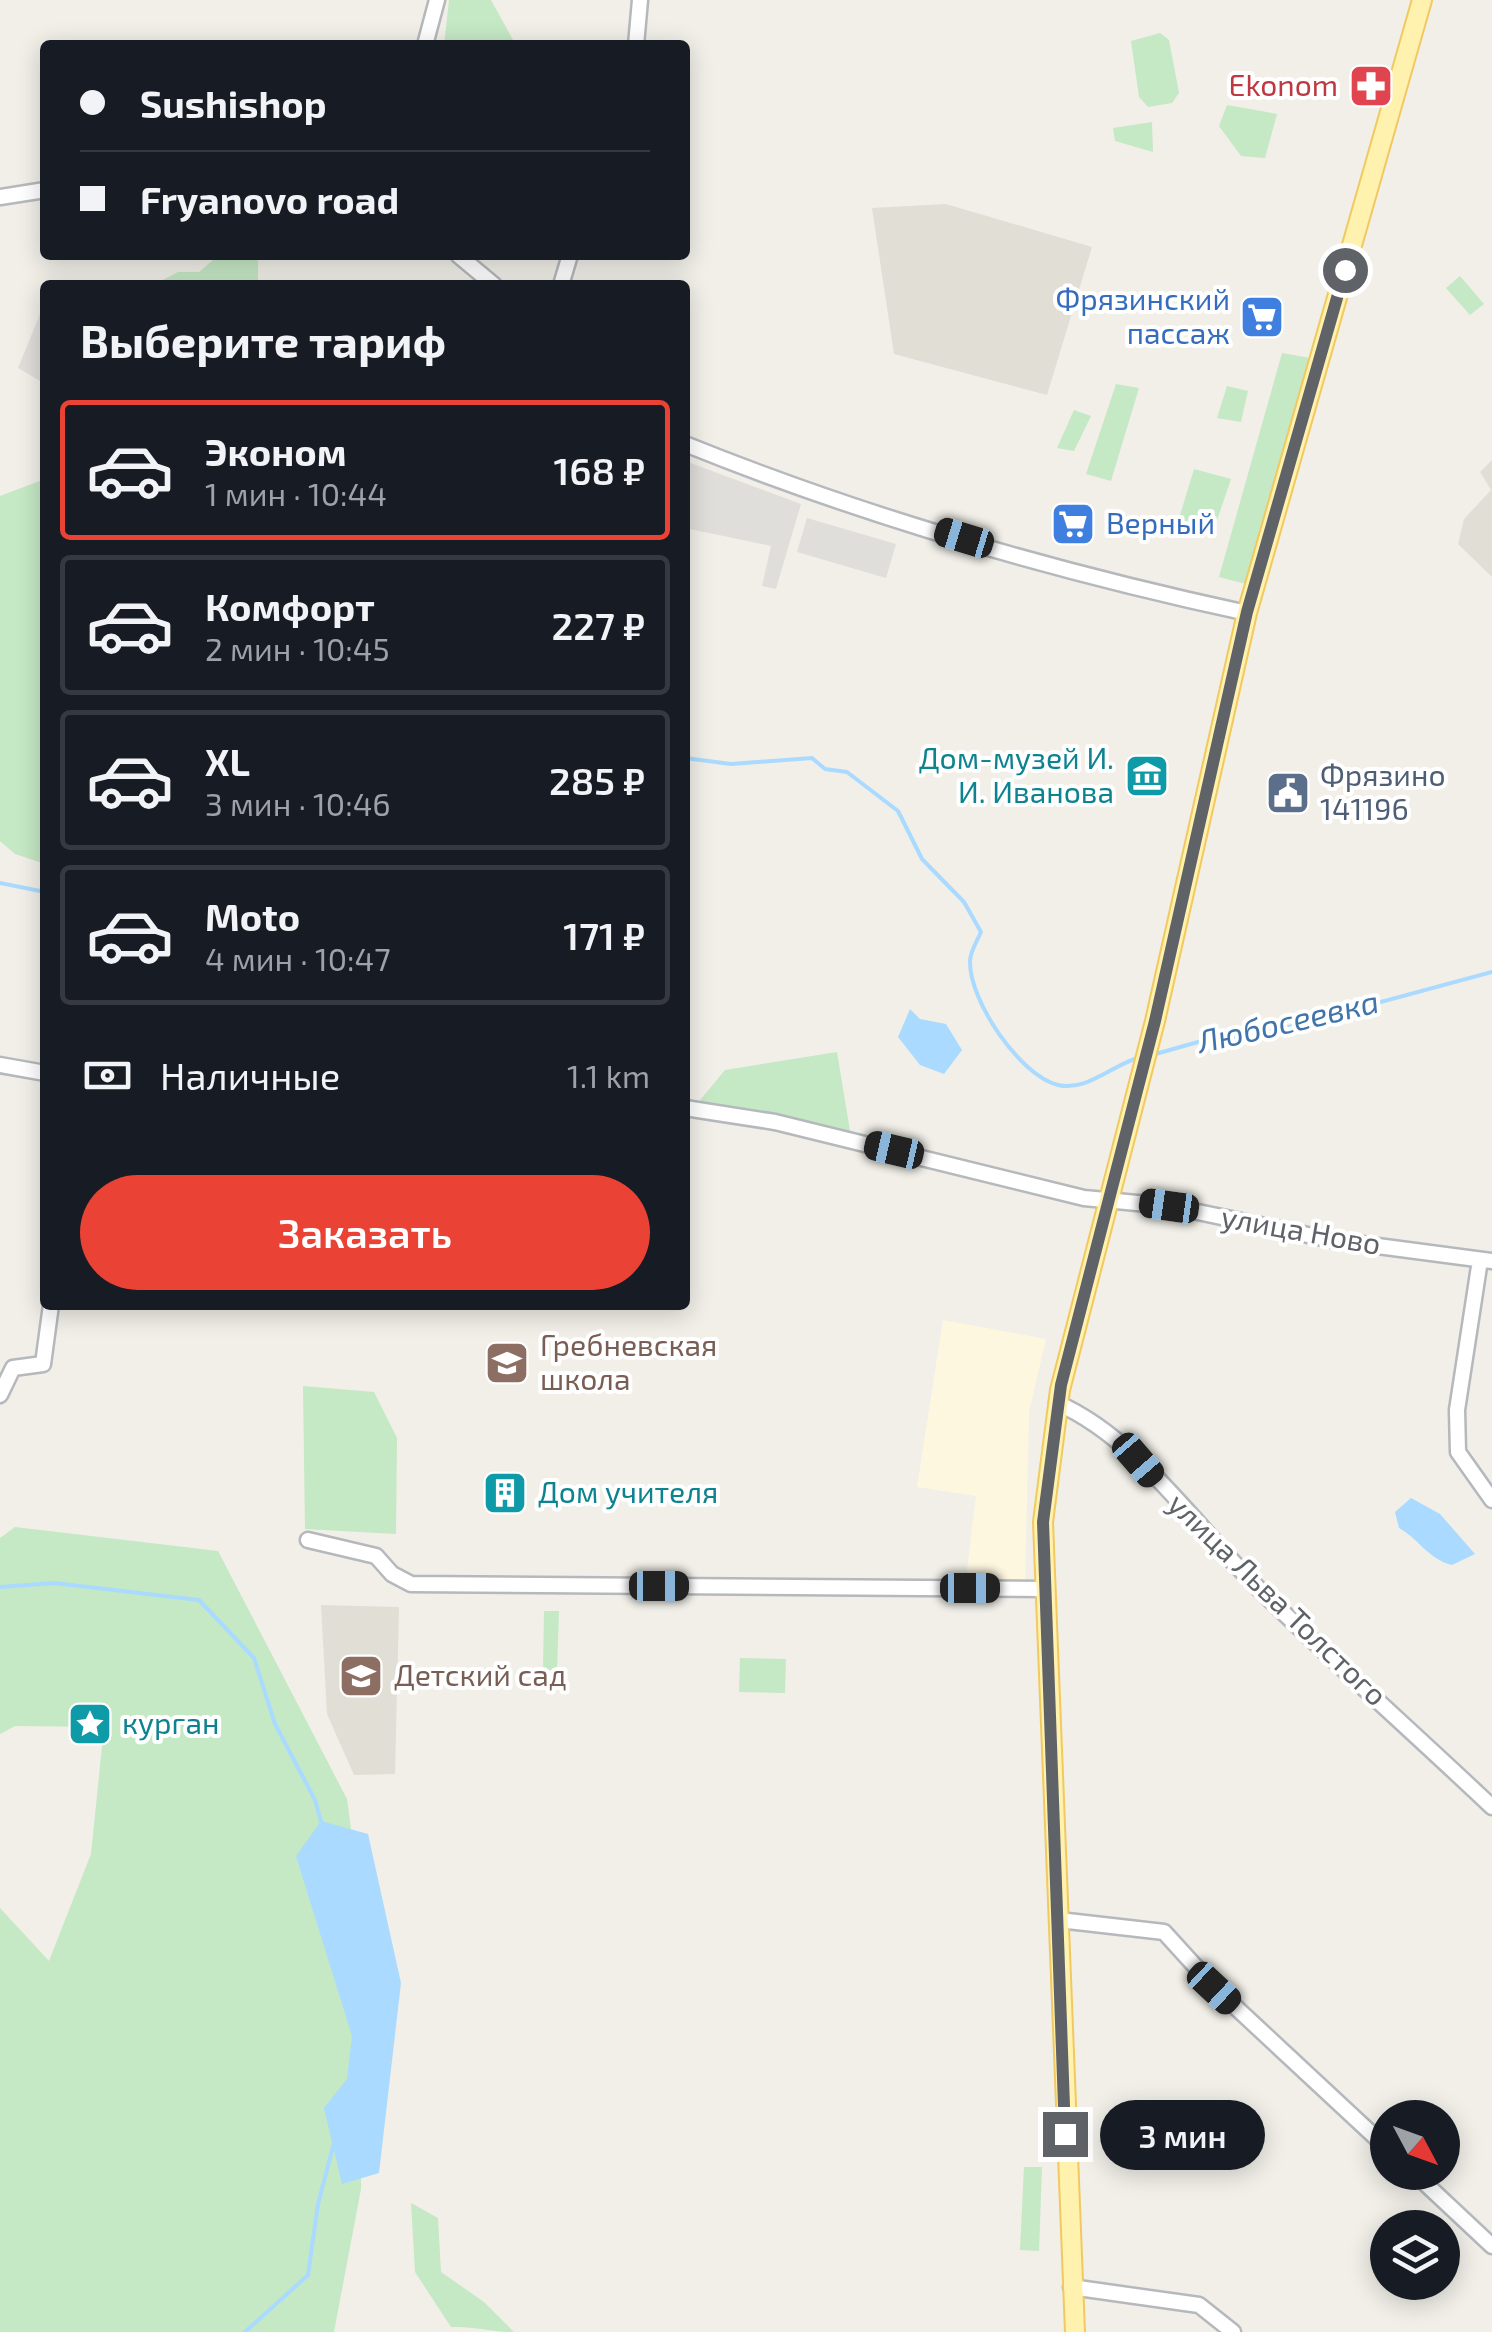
<!DOCTYPE html>
<html lang="ru">
<meta charset="utf-8">
<style>
:root{--surface:#171b24;--page:#242831;--text:#f1f3f6;--muted:#9ea1a6;--line:#363941;--accent:#ea4335}
body{margin:0;font-family:"Exo 2",sans-serif;background:var(--page);color:var(--text);height:100vh;display:flex;flex-direction:column;font-size:38px;white-space:nowrap}
*{box-sizing:border-box;margin:0}
p{font-size:32px;color:var(--muted)}
.icon{flex:none;width:55px;height:55px;fill:none;stroke:currentColor;stroke-width:2;stroke-linecap:round;stroke-linejoin:round}
.map{position:relative;flex:1;overflow:hidden}
.details{position:absolute;left:40px;top:280px;width:650px;height:1030px;display:flex;flex-direction:column;background:var(--surface);border-radius:10px;box-shadow:0 5px 25px #0003}
.details>*{flex:none}
.banner{position:absolute;left:40px;top:40px;width:650px;height:220px;border-radius:10px;box-shadow:0 5px 25px #0003;display:grid;align-content:center;height:220px;padding:0 40px;background:var(--surface)}
.needle{width:65px;rotate:131deg}
.tools{position:absolute;left:1370px;top:2100px;display:grid;gap:20px}
.tools a{display:grid;place-items:center;width:90px;height:90px;border-radius:50%;background:var(--surface);box-shadow:0 5px 25px #0003;font-size:50px}
.end{position:absolute;width:45px;height:45px;margin:-22px;border:12px solid #5f6368;background:#fff;box-shadow:0 0 0 5px #fff}
.from{border-radius:50%}
.bubble{position:absolute;height:70px;border-radius:35px;background:var(--surface);box-shadow:0 5px 25px #0003;font-size:32px;font-weight:600;line-height:70px;text-align:center}
.car{position:absolute;width:30px;height:60px;margin:-30px -15px;border-radius:12px;box-shadow:0 0 8px 2px #0007;background:linear-gradient(#222 24%,#8ab4d8 0 40%,#222 0 76%,#8ab4d8 0 86%,#222 0)}
.banner b{display:flex;align-items:center;gap:35px;height:95px;font-size:38px}
.banner b+b{border-top:2px solid var(--line)}
.banner i{width:25px;height:25px;background:var(--text)}
ul{padding:0;list-style:none}
li{display:flex;align-items:center;gap:30px;height:140px;margin:0 20px 15px;padding:0 20px;border:5px solid var(--line);border-radius:10px}
li div{flex:1}
li b{display:block;font-size:38px}
li em{font-style:normal;font-weight:600}
li.active{border-color:var(--accent)}
li>.icon{width:90px;height:90px;stroke-width:1.5}
h2{padding:0 40px;font-size:45px;line-height:120px}
.pay{display:flex;align-items:center;gap:25px;height:110px;padding:0 40px;font-size:38px}
.pay p{margin-inline-start:auto}
.primary-button{display:flex;gap:20px;margin-top:auto;padding:20px 40px}
.primary-button a{flex:1;height:115px;border-radius:60px;background:var(--accent);color:#fff;font-size:40px;font-weight:600;line-height:115px;text-align:center}
.map>svg:first-child{display:block}
.commercial{fill:#fef7e0}
.industrial{fill:#e0deda}
.education{fill:#e1ded6}
.green{fill:#c5e8c5}
.water{fill:#aadaff}
.lines{fill:none;stroke-linecap:round;stroke-linejoin:round}
.stream{stroke:#aadaff;stroke-width:4}
.minor-casing{stroke:#b5b8bc;stroke-width:19}
.major-casing{stroke:#f2c960;stroke-width:22}
.minor{stroke:#fff;stroke-width:14}
.major{stroke:#fff2af;stroke-width:18}
.route{stroke:#5f6368;stroke-width:12}
.labels{text-anchor:middle;stroke-width:8;stroke-linejoin:round;paint-order:stroke}
.health-label{font-size:30px;fill:#be3a42;stroke:#fff;text-anchor:end}
.shop-label{font-size:30px;fill:#366cbe;stroke:#fff;text-anchor:end}
.culture-label{font-size:30px;fill:#0d838f;stroke:#fff;text-anchor:start}
.service-label{font-size:30px;fill:#4e5e75;stroke:#fff;text-anchor:start}
.street-label{font-size:30px;fill:#5f6368;stroke:#fff}
.education-label{font-size:30px;fill:#785e54;stroke:#fff;text-anchor:start}
.water-label{font-size:32px;font-style:italic;fill:#4174aa;stroke:#fff}
</style>
<div class="map">
<svg width="1492" height="2332" viewBox="0 0 1492 2332">
<rect width="100%" height="100%" fill="#f1efe8"/>
<path class="commercial" d="M943,1320L1046,1339L1029,1412L1025,1582L966,1578L976,1496L917,1487Z"/>
<path class="industrial" d="M45,302V384L18,368Z
M685,461L801,504L776,589L762,586L771,546L685,528Z
M807,518L896,544L886,578L797,552Z"/>
<path class="education" d="M946,204L1092,247L1047,395L894,354L872,208Z
M1492,460V577L1458,544L1464,519L1491,490L1480,472Z
M321,1605L399,1607L395,1774L354,1775L327,1714Z"/>
<path class="green" d="M449,0H491L513,40L509,45H444Z
M1160,33L1169,40L1179,93L1172,103L1148,107L1139,97L1131,41Z
M1227,105L1277,114L1265,158L1241,156L1219,126Z
M1152,122L1153,152L1115,141L1113,128Z
M219,255H258V285H153L178,272H199Z
M1460,276L1484,304L1470,315L1446,288Z
M1282,353L1316,359L1250,585L1219,577Z
M1116,384L1139,388L1111,481L1086,474Z
M1227,386L1248,391L1241,422L1217,418Z
M1074,410L1091,416L1074,451L1057,448Z
M1194,469L1231,479L1213,532L1177,525Z
M45,479V864L15,854L0,841V496Z
M837,1052L850,1131L765,1111L697,1104L725,1070Z
M303,1386L374,1392L397,1438L396,1534L305,1529Z
M15,1527L218,1551L347,1799L362,1912L361,2189L334,2332H0V1908L49,1961L91,1854L104,1727L15,1726L0,1734V1538Z
M544,1611H559L557,1670H543Z
M740,1658L786,1659L785,1693L739,1692Z
M1024,2167H1042L1039,2251L1020,2250Z
M411,2203L438,2218L441,2272L484,2302L514,2332C491,2332 474,2326 451,2327L415,2272Z"/>
<path class="water" d="M910,1009L920,1019L946,1024L962,1050L944,1074L920,1065L898,1037Z
M1411,1498L1440,1514L1475,1554L1452,1565C1428,1559 1419,1539 1399,1528L1395,1512Z
M321,1821L368,1834L401,1983L379,2173L342,2184L324,2108L347,2079L352,2036L296,1856Z"/>
<g class="lines">
<path class="stream" d="M685,758L731,764L812,758L825,769L847,772L898,811L922,859L964,902L981,932C977,941 970,952 970,961C969,1000 1019,1075 1058,1085C1086,1092 1112,1065 1138,1058
M0,883L45,892
M1152,1055L1198,1042L1255,1036L1492,972
M0,1587L54,1583L199,1600L254,1658L275,1724L315,1800L322,1825
M245,2332L308,2275L318,2204L334,2143"/>
<defs>
<path id="minor" d="M425,45L437,0
M636,45L640,0
M0,197L45,190
M458,255L494,285
M561,285L570,255
M685,444C866,517 1057,572 1247,613
M0,1065L45,1073
M685,1108L775,1122L1084,1198L1169,1206L1332,1240L1492,1261
M1480,1260L1457,1410L1458,1452L1492,1500
M0,1395L13,1368L43,1364L51,1305
M1057,1403C1138,1438 1199,1531 1263,1593C1338,1666 1416,1735 1492,1807
M308,1540L376,1556L392,1574L411,1584L1046,1589
M1059,1920L1164,1932L1215,1988L1388,2149
M1413,2172L1492,2246
M1071,2287L1199,2305L1233,2332"/>
<path id="major" d="M1075,2332L1043,1522L1060,1390L1155,1021L1247,613L1422,0"/>
</defs>
<use href="#minor" class="minor-casing"/>
<use href="#major" class="major-casing"/>
<use href="#minor" class="minor"/>
<use href="#major" class="major"/>
</g>
<g class="lines">
<path class="route" d="M1065,2134L1043,1522L1061,1385L1155,1021L1247,612L1345,270"/>
</g>
<defs>
<symbol id="pharmacy-square" viewBox="-11 -11 22 22"><rect x="-9" y="-9" width="18" height="18" rx="4" fill="#e0444e" stroke="#fff"/><path d="M-2-6h4v4h4v4h-4v4h-4v-4h-4v-4h4Z" fill="#fff"/></symbol>
<symbol id="supermarket-square" viewBox="-11 -11 22 22"><rect x="-9" y="-9" width="18" height="18" rx="4" fill="#3f7fe0" stroke="#fff"/><path d="M-6-5.5h2.5l.6 2H6L4.5 2H-2.5L-4.4-4H-6ZM-1.5 3.2a1.3 1.3 0 1 0 .1 0ZM3 3.2a1.3 1.3 0 1 0 .1 0Z" fill="#fff"/></symbol>
<symbol id="museum-square" viewBox="-11 -11 22 22"><rect x="-9" y="-9" width="18" height="18" rx="4" fill="#0f9aa8" stroke="#fff"/><path d="M0-6L6-3V-2H-6V-3ZM-5-1h2V3h-2ZM-1-1h2V3h-2ZM3-1h2V3H3ZM-6 4H6V6H-6Z" fill="#fff"/></symbol>
<symbol id="civic-square" viewBox="-11 -11 22 22"><rect x="-9" y="-9" width="18" height="18" rx="4" fill="#5c6f8a" stroke="#fff"/><path d="M-.6-6.5H3V-4.5H.6V-3L4-1V1h2V6H-6V1h2V-1L-.6-3ZM-1.2 2.5V6h2.4V2.5Z" fill="#fff"/></symbol>
<symbol id="school-square" viewBox="-11 -11 22 22"><rect x="-9" y="-9" width="18" height="18" rx="4" fill="#8d6e63" stroke="#fff"/><path d="M0-5L7-2L0 1L-7-2ZM-4 1L0 2.5L4 1V4Q0 6-4 4Z" fill="#fff"/></symbol>
<symbol id="building-square" viewBox="-11 -11 22 22"><rect x="-9" y="-9" width="18" height="18" rx="4" fill="#0f9aa8" stroke="#fff"/><path d="M-4-6H4V6H1V3H-1V6H-4ZM-2.5-4.3h1.7v1.8h-1.7ZM.8-4.3h1.7v1.8H.8ZM-2.5-1h1.7V.8h-1.7ZM.8-1h1.7V.8H.8Z" fill="#fff"/></symbol>
<symbol id="sight-square" viewBox="-11 -11 22 22"><rect x="-9" y="-9" width="18" height="18" rx="4" fill="#0f9aa8" stroke="#fff"/><path d="M0-6L1.8-2.2L6-1.7L2.9 1.2L3.7 5.4L0 3.3L-3.7 5.4L-2.9 1.2L-6-1.7L-1.8-2.2Z" fill="#fff"/></symbol>
</defs>
<g fill-rule="evenodd">
<use href="#pharmacy-square" x="1346" y="61" width="50" height="50"/>
<use href="#supermarket-square" x="1237" y="292" width="50" height="50"/>
<use href="#supermarket-square" x="1048" y="499" width="50" height="50"/>
<use href="#museum-square" x="1122" y="751" width="50" height="50"/>
<use href="#civic-square" x="1263" y="768" width="50" height="50"/>
<use href="#school-square" x="482" y="1338" width="50" height="50"/>
<use href="#building-square" x="480" y="1468" width="50" height="50"/>
<use href="#school-square" x="336" y="1651" width="50" height="50"/>
<use href="#sight-square" x="65" y="1699" width="50" height="50"/>
</g>
<g class="labels">
<g class="health-label">
<text x="1338" y="96">Ekonom</text>
</g>
<g class="shop-label">
<text x="1230" y="310">Фрязинский<tspan x="1230" dy="34">пассаж</tspan></text>
<text x="1106" y="534" text-anchor="start">Верный</text>
</g>
<g class="culture-label">
<text x="1114" y="769" text-anchor="end">Дом-музей И.<tspan x="1114" dy="34">И. Иванова</tspan></text>
<text x="538" y="1503">Дом учителя</text>
<text x="122" y="1734">курган</text>
</g>
<g class="service-label">
<text x="1320" y="786">Фрязино<tspan x="1320" dy="34">141196</tspan></text>
</g>
<g class="street-label">
<text transform="translate(1301 1231) rotate(10)" y="10">улица Ново</text>
<text transform="translate(1277 1600) rotate(44)" y="10">улица Льва Толстого</text>
</g>
<g class="education-label">
<text x="540" y="1356">Гребневская<tspan x="540" dy="34">школа</tspan></text>
<text x="394" y="1686">Детский сад</text>
</g>
<g class="water-label">
<text transform="translate(1288 1022) rotate(-13)" y="11">Любосеевка</text>
</g>
</g>
</svg>
<div class="tools">
<a><svg class="needle" viewBox="-14 -14 28 28"><path d="M0-13l5 13h-10z" fill="#e53935"/><path d="M0 13l5-13h-10z" fill="#9ea1a6"/></svg></a>
<a><svg class="icon" aria-label="layers" viewBox="0 0 24 24"><path d="M12 4l9 5-9 5-9-5zM3 14l9 5 9-5"/></svg></a>
</div>
<i class="end from" style="left:1345px;top:270px"></i>
<i class="end" style="left:1065px;top:2134px"></i>
<div class="bubble" style="left:1100px;top:2100px;width:165px">3 мин</div>
<i class="car" style="left:964px;top:538px;rotate:287deg"></i>
<i class="car" style="left:894px;top:1150px;rotate:283deg"></i>
<i class="car" style="left:1169px;top:1206px;rotate:278deg"></i>
<i class="car" style="left:1138px;top:1460px;rotate:139deg"></i>
<i class="car" style="left:659px;top:1586px;rotate:90deg"></i>
<i class="car" style="left:970px;top:1588px;rotate:90deg"></i>
<i class="car" style="left:1214px;top:1988px;rotate:133deg"></i>
<div class="banner">
<b><i class="from"></i>Sushishop</b>
<b><i></i>Fryanovo road</b>
</div>
<section class="details">
<h2>Выберите тариф</h2>
<ul>
<li class="active"><svg class="icon" aria-label="car" viewBox="0 0 24 24"><path d="M5 17H2v-5l4-1 3-4h7l3 4 3 1v5h-3M9 17h6M6 11h13"/><circle cx="7" cy="17" r="2"/><circle cx="17" cy="17" r="2"/></svg><div><b>Эконом</b><p>1 мин · 10:44</p></div><em>168 ₽</em></li>
<li><svg class="icon" aria-label="car" viewBox="0 0 24 24"><path d="M5 17H2v-5l4-1 3-4h7l3 4 3 1v5h-3M9 17h6M6 11h13"/><circle cx="7" cy="17" r="2"/><circle cx="17" cy="17" r="2"/></svg><div><b>Комфорт</b><p>2 мин · 10:45</p></div><em>227 ₽</em></li>
<li><svg class="icon" aria-label="car" viewBox="0 0 24 24"><path d="M5 17H2v-5l4-1 3-4h7l3 4 3 1v5h-3M9 17h6M6 11h13"/><circle cx="7" cy="17" r="2"/><circle cx="17" cy="17" r="2"/></svg><div><b>XL</b><p>3 мин · 10:46</p></div><em>285 ₽</em></li>
<li><svg class="icon" aria-label="car" viewBox="0 0 24 24"><path d="M5 17H2v-5l4-1 3-4h7l3 4 3 1v5h-3M9 17h6M6 11h13"/><circle cx="7" cy="17" r="2"/><circle cx="17" cy="17" r="2"/></svg><div><b>Moto</b><p>4 мин · 10:47</p></div><em>171 ₽</em></li>
</ul>
<div class="pay"><svg class="icon" aria-label="cash" viewBox="0 0 24 24"><path d="M3 7h18v10H3z"/><circle cx="12" cy="12" r="2"/></svg>Наличные<p>1.1 km</p></div>
<div class="primary-button"><a>Заказать</a></div>
</section>
</div>
